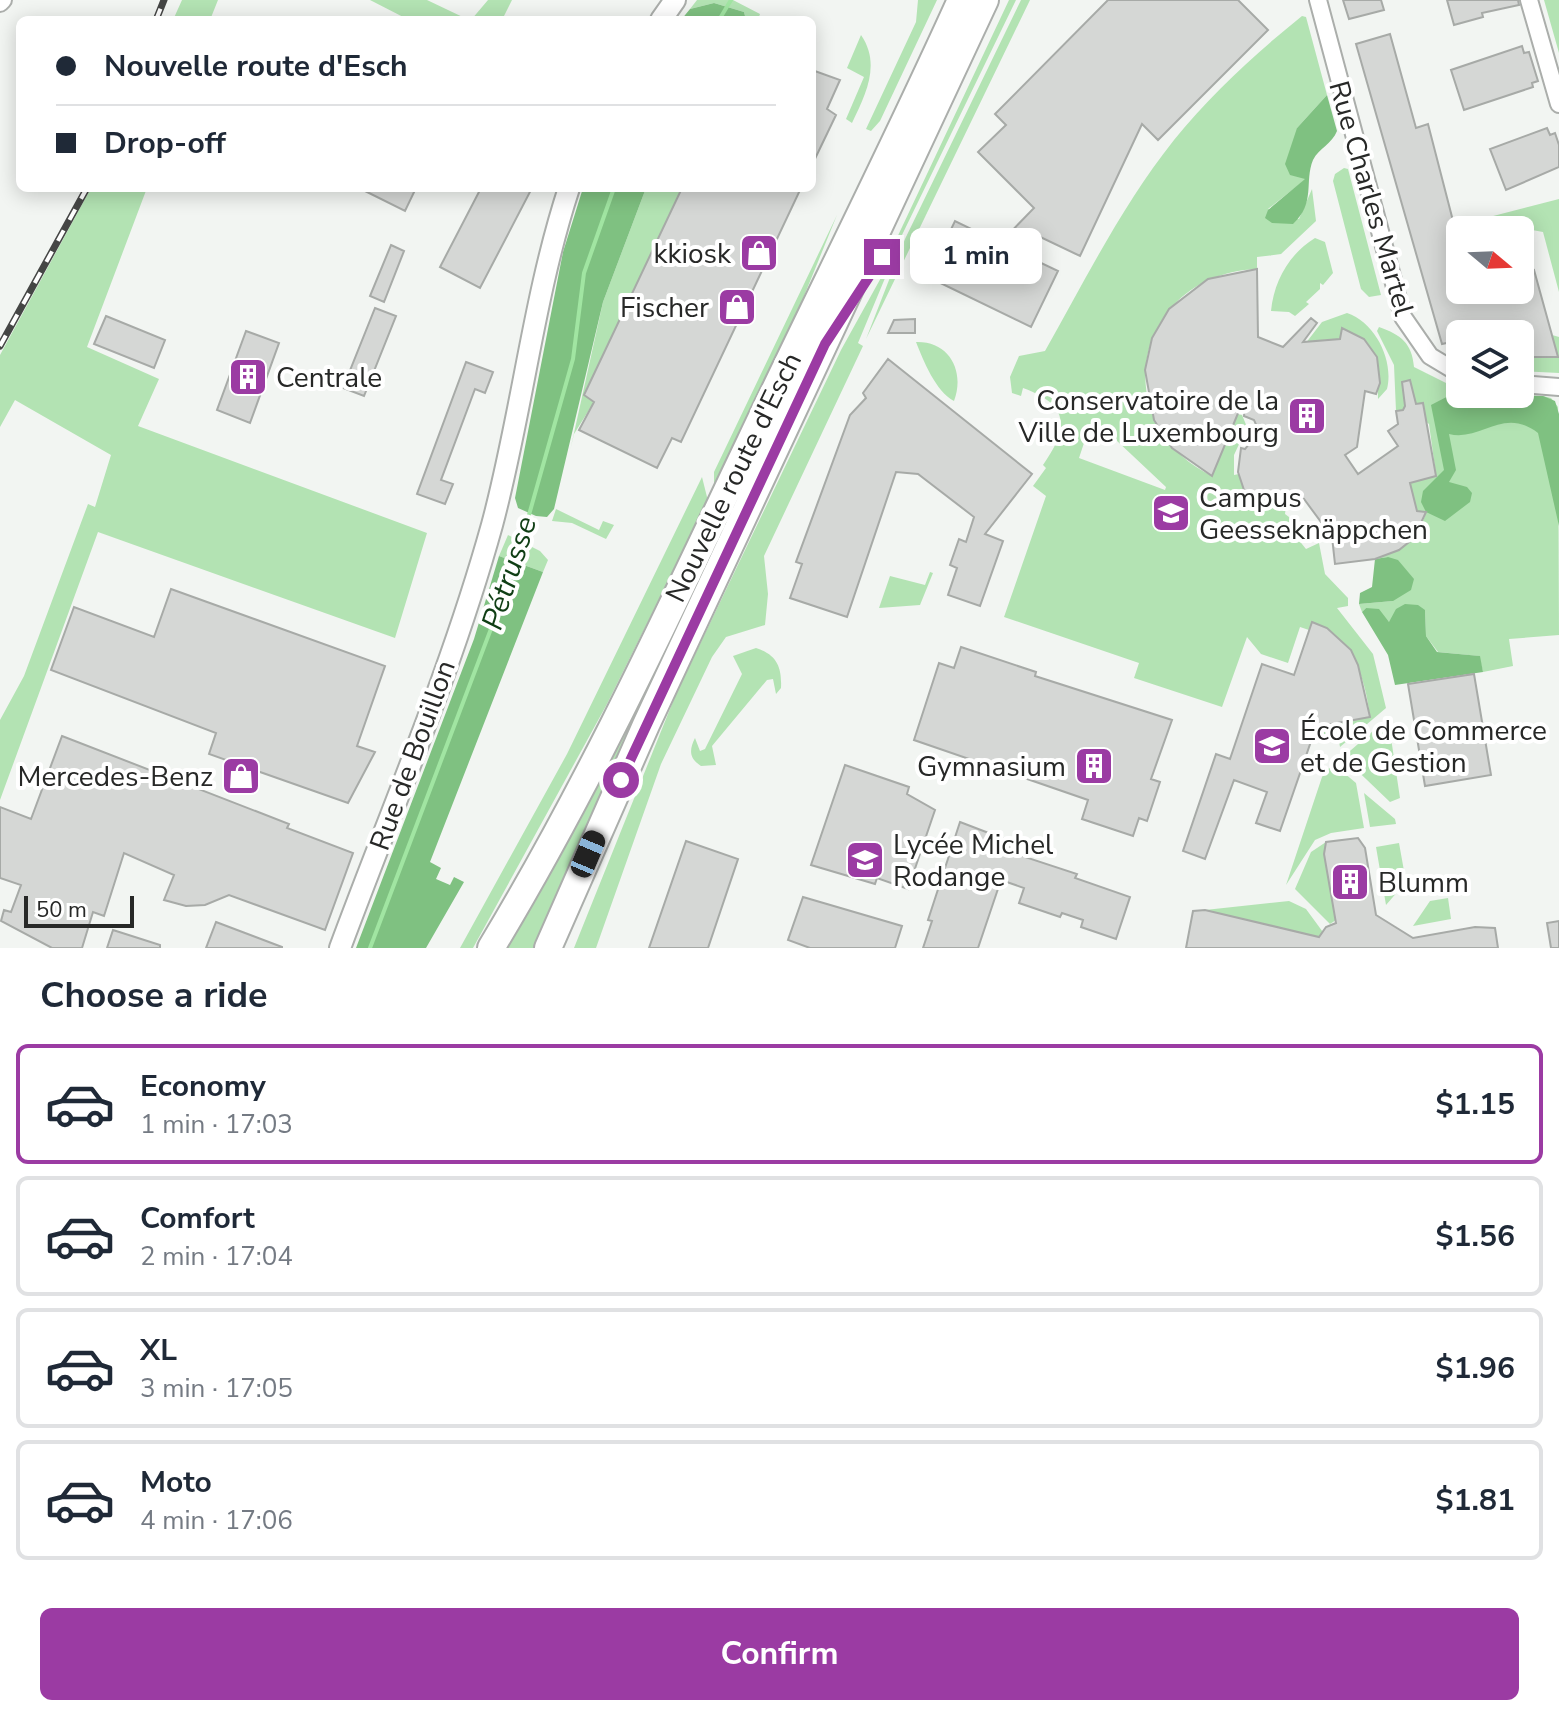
<!DOCTYPE html>
<meta charset="utf-8">
<style>
:root{--surface:#fff;--page:#f2f2f3;--text:#1f2937;--muted:#747a83;--line:#e0e1e3;--accent:#9b3ba3}
body{margin:0;font-family:"Nunito Sans",sans-serif;background:var(--page);color:var(--text);height:100vh;display:flex;flex-direction:column;font-size:30px;white-space:nowrap}
*{box-sizing:border-box;margin:0}
p{font-size:26px;color:var(--muted)}
.icon{flex:none;width:44px;height:44px;fill:none;stroke:currentColor;stroke-width:2;stroke-linecap:round;stroke-linejoin:round}
.map{position:relative;height:948px;overflow:hidden}
.sheet{display:flex;flex-direction:column;background:var(--surface);flex:1}
.sheet>*{flex:none}
.top-card{position:absolute;left:16px;top:16px;width:800px;height:176px;border-radius:12px;box-shadow:0 4px 20px #0003;display:grid;align-content:center;height:176px;padding:0 40px;background:var(--surface)}
.needle{width:52px;rotate:109deg}
.fabs{position:absolute;left:1446px;top:216px;display:grid;gap:16px}
.fabs a{display:grid;place-items:center;width:88px;height:88px;border-radius:12px;background:var(--surface);box-shadow:0 4px 20px #0003;font-size:40px}
.scale{position:absolute;left:24px;bottom:20px;width:110px;box-sizing:border-box;padding-left:8px;border:4px solid #272827;border-top:0;font-size:22px;line-height:28px;white-space:nowrap;color:#272827;-webkit-text-stroke:6px #fff;paint-order:stroke}
.end{position:absolute;width:36px;height:36px;margin:-18px;border:10px solid #9b3ba3;background:#fff;box-shadow:0 0 0 4px #fff}
.from{border-radius:50%}
.bubble{position:absolute;height:56px;border-radius:12px;background:var(--surface);box-shadow:0 4px 20px #0003;font-size:26px;font-weight:700;line-height:56px;text-align:center}
.car{position:absolute;width:24px;height:48px;margin:-24px -12px;border-radius:10px;box-shadow:0 0 6px 2px #0007;background:linear-gradient(#222 24%,#8ab4d8 0 40%,#222 0 76%,#8ab4d8 0 86%,#222 0)}
.top-card b{display:flex;align-items:center;gap:28px;height:76px;font-size:30px}
.top-card b+b{border-top:2px solid var(--line)}
.top-card i{width:20px;height:20px;background:var(--text)}
ul{padding:0;list-style:none}
li{display:flex;align-items:center;gap:24px;height:120px;margin:0 16px 12px;padding:0 24px;border:4px solid var(--line);border-radius:12px}
li div{flex:1}
li b{display:block;font-size:30px}
li em{font-style:normal;font-weight:700}
li.active{border-color:var(--accent)}
li>.icon{width:72px;height:72px;stroke-width:1.5}
h2{padding:0 40px;font-size:36px;line-height:96px}
.action{display:flex;gap:16px;margin-top:auto;padding:16px 40px}
.action a{flex:1;height:92px;border-radius:12px;background:var(--accent);color:#fff;font-size:32px;font-weight:700;line-height:92px;text-align:center}
.map>svg:first-child{display:block}
.green{fill:#b3e3b3;fill-rule:evenodd}
.forest{fill:#7fc181}
.lines{fill:none;stroke-linecap:round;stroke-linejoin:round}
.stream{stroke:#a1e5a2;stroke-width:4}
.building{fill:#d5d7d5;stroke:#a7aaa7;stroke-width:2}
.minor-casing{stroke:#abaeab;stroke-width:20}
.tertiary-casing{stroke:#abaeab;stroke-width:24}
.trunk-casing{stroke:#abaeab;stroke-width:30}
.minor{stroke:#fff;stroke-width:16}
.tertiary{stroke:#fff;stroke-width:20}
.trunk{stroke:#fff;stroke-width:26}
.rail-casing{stroke:#454645;stroke-width:7}
.rail{stroke:#fff;stroke-width:4;stroke-dasharray:12;stroke-linecap:butt}
.route{stroke:#9b3ba3;stroke-width:10}
.labels{text-anchor:middle;stroke-width:8;stroke-linejoin:round;paint-order:stroke}
.street-label{font-size:28px;fill:#272827;stroke:#fff}
.poi-label{font-size:28px;fill:#272827;stroke:#fff;text-anchor:end}
.water-label{font-size:30px;font-style:italic;fill:#0f3e14;stroke:#fff}
</style>
<div class="map">
<svg width="1559" height="948" viewBox="0 0 1559 948">
<rect width="100%" height="100%" fill="#f2f5f2"/>
<path class="green" d="M182,0H218L210,20H173Z
M370,0H427L469,20H409Z
M488,0H512L502,20H471Z
M697,0H733L760,14L758,20H746L744,12L714,3L690,9Z
M918,0H937L880,121L871,131L866,129L916,22Z
M1009,0H1016L902,235L894,244Z
M1021,0H1030L866,339L905,239Z
M1544,0H1559V53Z
M1302,16L1306,17L1327,95L1297,128L1306,179L1268,209L1299,219L1312,189L1316,221L1281,254L1257,257V269C1136,274 1102,422 1212,476L1237,414L1242,415L1247,427L1234,455V475L1239,474C1251,496 1261,504 1286,506L1285,514L1293,520V533L1306,549L1319,543L1325,574L1348,598V606L1337,608L1373,654L1386,708L1340,747L1337,732L1313,737L1316,727L1370,717C1365,676 1353,639 1312,622L1309,630L1300,627L1288,663L1261,654L1247,637L1222,707L1134,678L1139,663L1004,617L1046,496L1033,486L1046,468L1043,465C1069,428 1070,405 1023,388L1021,396L1012,393L1010,377L1019,356L1045,351C1085,280 1123,204 1174,140C1211,94 1256,53 1302,16ZM1099,424L1166,487L1165,490L1079,458L1086,437Z
M861,35C881,64 866,94 852,123L846,119L864,77L847,68Z
M1344,168L1348,169L1381,295L1369,297L1361,289L1333,181L1335,174Z
M91,188H147L87,347L159,379L138,426L427,533L395,638L98,532L0,800V720L24,676L88,504L95,507L111,455L15,400L0,427V355Z
M646,188H682L584,395L594,402L574,434L570,451L603,302Z
M1559,199V292L1543,232L1516,227L1512,216L1500,221L1489,230H1473L1470,222Z
M837,215L791,328L714,488V472Z
M1315,238L1325,242L1333,273L1323,285L1320,283V289L1306,302L1309,304L1295,316L1289,312L1271,311C1274,281 1289,254 1315,238Z
M898,247L858,343L863,346L764,556L768,594L765,625L726,637L712,657L661,764L596,948H574L676,694L841,350Z
M1347,313C1376,323 1394,361 1387,389L1378,399L1377,357L1364,339L1343,329L1340,339L1322,340L1305,352L1302,348L1322,322Z
M1379,327C1401,335 1412,343 1414,367L1460,390V394L1543,396L1551,398L1558,407L1559,635L1509,639L1513,666L1483,672L1479,656L1438,652L1426,636L1425,610L1389,622L1366,608L1362,612L1359,604L1393,601L1388,557L1375,559C1400,546 1416,543 1426,513L1386,506L1414,500L1406,479L1436,475L1429,424L1405,406L1403,410L1396,411L1394,365L1377,331Z
M1552,335L1559,337V373L1520,371V357H1558Z
M916,342C950,341 965,372 954,401C936,392 923,360 916,342Z
M702,477L708,501L607,704L473,948H460L567,754Z
M556,509L599,530L603,521L614,525L606,539L572,523L552,521Z
M508,535L540,551L548,560L543,572L499,556Z
M930,572L933,573L920,605L879,608L890,576L925,585Z
M756,648C777,655 782,667 781,688L776,694L773,679L767,680L712,746L716,765L701,766C689,758 689,750 695,738L700,751L705,749L742,674L733,656Z
M650,686L536,948H506L577,826Z
M1388,718L1400,798L1390,802L1343,757Z
M1337,767L1356,783L1364,828L1331,833L1315,840L1286,885L1322,777L1329,768Z
M1364,793L1395,819L1396,824L1370,827Z
M1326,842L1324,854L1336,920L1330,924L1295,889L1311,852Z
M1399,843L1406,882L1386,905L1376,847Z
M1448,898L1451,919L1413,926L1430,901Z
M1289,901L1306,909L1328,939L1205,910Z"/>
<path class="forest" d="M714,3L744,12L746,20H681L690,9Z
M1327,95L1337,131C1332,144 1319,148 1313,160C1304,182 1316,203 1293,224L1272,223L1265,218L1268,210L1305,179L1290,175L1285,164L1297,128Z
M583,188H646L603,302L554,509L547,517L536,516L518,508L515,498L563,252Z
M1460,390V394L1543,396L1555,401L1559,414V526L1538,433C1503,406 1481,442 1449,434L1456,470L1449,482L1467,487L1472,493L1470,502L1445,521L1426,512L1421,502L1423,491L1444,470L1431,405Z
M499,556L543,572L430,862L441,868L436,879L450,885L454,877L464,882L426,948H356L474,639Z
M1388,557L1398,560L1414,579L1411,590L1393,601L1359,604L1360,593L1372,587L1375,559Z
M1405,604L1418,605L1425,610L1426,636L1437,652L1480,656L1483,672L1395,685L1388,655L1362,612L1366,608L1379,609L1389,622L1396,609Z"/>
<g class="lines">
<path class="stream" d="M719,20L731,0
M370,948L514,568L573,359L584,273L614,188"/>
</g>
<path class="building" d="M1108,0H1238L1268,30L1158,140L1142,124L1080,256L1032,233L1014,250L1058,271L1031,327L928,277L955,221L1000,243L1034,208L978,152L1006,125L995,114Z
M1343,0H1381L1384,10L1349,19Z
M1447,0H1518L1519,5L1482,13L1483,17L1454,25Z
M1390,34L1416,128L1428,124L1460,248V290H1520V274L1534,270L1558,357H1520V334H1460V340L1442,344L1356,44Z
M1522,46L1524,53L1529,52L1538,81L1532,83L1533,87L1464,110L1451,70Z
M812,70L840,80L827,109L836,115L812,165Z
M1547,128L1550,135L1555,133L1559,145V167L1506,190L1490,149Z
M359,188H416L405,211Z
M481,188H532L480,288L440,267Z
M682,188H801L681,442L672,438L657,468L579,430L594,402L584,395Z
M391,245L404,251L384,302L370,296Z
M1257,269L1258,337L1283,347L1311,318L1317,323L1303,342L1340,339L1342,328L1364,339L1377,357L1380,383L1376,394L1365,391L1357,447L1345,455L1358,474L1398,446L1388,431L1398,424L1396,411L1403,410L1405,406L1402,382L1410,380L1416,404L1423,403L1436,476L1410,483L1417,511L1426,512L1414,538L1399,550L1375,559L1335,564L1332,537L1304,499L1286,506L1266,504L1245,493L1238,472L1241,448L1245,449L1259,431L1254,420L1244,416L1246,394L1212,476L1172,448L1154,420L1145,370L1152,338L1169,309L1208,279Z
M375,308L396,316L364,396L343,388Z
M106,316L165,340L154,368L94,344Z
M915,319V333H888L894,320Z
M246,331L279,343L250,423L217,410Z
M888,359L1032,474L985,534L1003,541L980,606L948,595L957,568L950,565L959,539L966,542L974,517L918,474L896,472L847,617L790,598L802,564L796,562L850,415L866,398L863,393Z
M466,362L493,372L485,393L475,389L441,480L453,484L445,504L417,494Z
M171,589L385,666L357,746L375,752L348,803L209,754L216,733L51,670L74,607L154,637Z
M1312,622L1327,628L1351,650L1358,665L1370,717L1316,727L1280,831L1256,823L1267,792L1234,780L1205,859L1183,851L1216,754L1230,759L1262,664L1294,675Z
M961,647L1036,672L1035,676L1172,720L1151,779L1160,782L1147,821L1139,818L1133,836L1082,819L1088,800L914,740L939,663L954,668Z
M1474,674L1491,775L1425,786L1408,684Z
M62,736L289,824L287,828L353,853L325,930L229,895L205,905L186,906L164,900L174,875L124,853L104,916L93,912L82,948H52L1,921L4,910L11,912L21,885L0,878V807L31,819Z
M845,765L909,787L907,794L935,810L908,889L877,878L875,884L811,865Z
M960,822L1015,843L1010,852L1077,874L1075,878L1130,897L1116,939L1081,927L1083,920L1062,913L1060,917L1019,903L1024,888L1001,880L978,948H923L932,921L928,920Z
M1358,838L1365,848L1376,915L1413,938L1475,927L1495,928L1498,948H1186L1193,911L1205,910L1319,937L1326,927L1336,923L1324,854L1326,842Z
M686,841L738,859L708,948H649Z
M803,897L902,926L895,948H810L788,940Z
M1559,921V948H1551L1547,923Z
M216,922L282,947V948H206Z
M113,930L160,945V948H107Z"/>
<g class="lines">
<defs>
<path id="minor" d="M1318,0L1403,317L1430,356L1460,374
M1529,0L1559,104
M0,3L3,0
M1520,384L1559,387"/>
<path id="tertiary" d="M661,20L675,0
M340,948C392,808 452,669 492,525C522,414 533,298 569,188"/>
<path id="trunk" d="M491,948C589,786 669,612 750,442C820,294 894,149 961,0
M548,948L646,725L985,0"/>
</defs>
<use href="#minor" class="minor-casing"/>
<use href="#tertiary" class="tertiary-casing"/>
<use href="#trunk" class="trunk-casing"/>
<use href="#minor" class="minor"/>
<use href="#tertiary" class="tertiary"/>
<use href="#trunk" class="trunk"/>
<defs>
<path id="rail" d="M156,20L164,0
M0,346L87,188"/>
</defs>
<use href="#rail" class="rail-casing"/>
<use href="#rail" class="rail"/>
</g>
<g class="lines">
<path class="route" d="M621,780L825,344L882,257"/>
</g>
<defs>
<symbol id="shop-square" viewBox="-11 -11 22 22"><rect x="-9" y="-9" width="18" height="18" rx="4" fill="#9b3ba3" stroke="#fff"/><path d="M-5-2.5h2.3a2.7 3.5 0 0 1 5.4 0H5L5.5 6h-11ZM-1.5-2.5h3a1.5 2.3 0 0 0-3 0Z" fill="#fff"/></symbol>
<symbol id="building-square" viewBox="-11 -11 22 22"><rect x="-9" y="-9" width="18" height="18" rx="4" fill="#9b3ba3" stroke="#fff"/><path d="M-4-6H4V6H1V3H-1V6H-4ZM-2.5-4.3h1.7v1.8h-1.7ZM.8-4.3h1.7v1.8H.8ZM-2.5-1h1.7V.8h-1.7ZM.8-1h1.7V.8H.8Z" fill="#fff"/></symbol>
<symbol id="school-square" viewBox="-11 -11 22 22"><rect x="-9" y="-9" width="18" height="18" rx="4" fill="#9b3ba3" stroke="#fff"/><path d="M0-5L7-2L0 1L-7-2ZM-4 1L0 2.5L4 1V4Q0 6-4 4Z" fill="#fff"/></symbol>
</defs>
<g fill-rule="evenodd">
<use href="#shop-square" x="737" y="231" width="44" height="44"/>
<use href="#shop-square" x="715" y="285" width="44" height="44"/>
<use href="#building-square" x="226" y="355" width="44" height="44"/>
<use href="#building-square" x="1285" y="394" width="44" height="44"/>
<use href="#school-square" x="1149" y="491" width="44" height="44"/>
<use href="#school-square" x="1250" y="724" width="44" height="44"/>
<use href="#building-square" x="1072" y="744" width="44" height="44"/>
<use href="#shop-square" x="219" y="754" width="44" height="44"/>
<use href="#school-square" x="843" y="838" width="44" height="44"/>
<use href="#building-square" x="1328" y="860" width="44" height="44"/>
</g>
<g class="labels">
<g class="street-label">
<text transform="translate(1372 198) rotate(74)" y="10">Rue Charles Martel</text>
<text transform="translate(733 477) rotate(-64)" y="10">Nouvelle route d'Esch</text>
<text transform="translate(412 755) rotate(-70)" y="10">Rue de Bouillon</text>
</g>
<g class="poi-label">
<text x="731" y="263">kkiosk</text>
<text x="709" y="317">Fischer</text>
<text x="276" y="387" text-anchor="start">Centrale</text>
<text x="1279" y="410">Conservatoire de la<tspan x="1279" dy="32">Ville de Luxembourg</tspan></text>
<text x="1199" y="507" text-anchor="start">Campus<tspan x="1199" dy="32">Geesseknäppchen</tspan></text>
<text x="1300" y="740" text-anchor="start">École de Commerce<tspan x="1300" dy="32">et de Gestion</tspan></text>
<text x="1066" y="776">Gymnasium</text>
<text x="213" y="786">Mercedes-Benz</text>
<text x="893" y="854" text-anchor="start">Lycée Michel<tspan x="893" dy="32">Rodange</tspan></text>
<text x="1378" y="892" text-anchor="start">Blumm</text>
</g>
<g class="water-label">
<text transform="translate(509 573) rotate(-72)" y="10">Pétrusse</text>
</g>
</g>
</svg>
<div class="fabs">
<a><svg class="needle" viewBox="-14 -14 28 28"><path d="M0-13l5 13h-10z" fill="#e53935"/><path d="M0 13l5-13h-10z" fill="#747a83"/></svg></a>
<a><svg class="icon" aria-label="layers" viewBox="0 0 24 24"><path d="M12 4l9 5-9 5-9-5zM3 14l9 5 9-5"/></svg></a>
</div>
<div class="scale">50 m</div>
<i class="end from" style="left:621px;top:780px"></i>
<i class="end" style="left:882px;top:257px"></i>
<div class="bubble" style="left:910px;top:228px;width:132px">1 min</div>
<i class="car" style="left:588px;top:854px;rotate:23deg"></i>
<div class="top-card">
<b><i class="from"></i>Nouvelle route d'Esch</b>
<b><i></i>Drop-off</b>
</div>
</div>
<section class="sheet">
<h2>Choose a ride</h2>
<ul>
<li class="active"><svg class="icon" aria-label="car" viewBox="0 0 24 24"><path d="M5 17H2v-5l4-1 3-4h7l3 4 3 1v5h-3M9 17h6M6 11h13"/><circle cx="7" cy="17" r="2"/><circle cx="17" cy="17" r="2"/></svg><div><b>Economy</b><p>1 min · 17:03</p></div><em>$1.15</em></li>
<li><svg class="icon" aria-label="car" viewBox="0 0 24 24"><path d="M5 17H2v-5l4-1 3-4h7l3 4 3 1v5h-3M9 17h6M6 11h13"/><circle cx="7" cy="17" r="2"/><circle cx="17" cy="17" r="2"/></svg><div><b>Comfort</b><p>2 min · 17:04</p></div><em>$1.56</em></li>
<li><svg class="icon" aria-label="car" viewBox="0 0 24 24"><path d="M5 17H2v-5l4-1 3-4h7l3 4 3 1v5h-3M9 17h6M6 11h13"/><circle cx="7" cy="17" r="2"/><circle cx="17" cy="17" r="2"/></svg><div><b>XL</b><p>3 min · 17:05</p></div><em>$1.96</em></li>
<li><svg class="icon" aria-label="car" viewBox="0 0 24 24"><path d="M5 17H2v-5l4-1 3-4h7l3 4 3 1v5h-3M9 17h6M6 11h13"/><circle cx="7" cy="17" r="2"/><circle cx="17" cy="17" r="2"/></svg><div><b>Moto</b><p>4 min · 17:06</p></div><em>$1.81</em></li>
</ul>
<div class="action"><a>Confirm</a></div>
</section>
